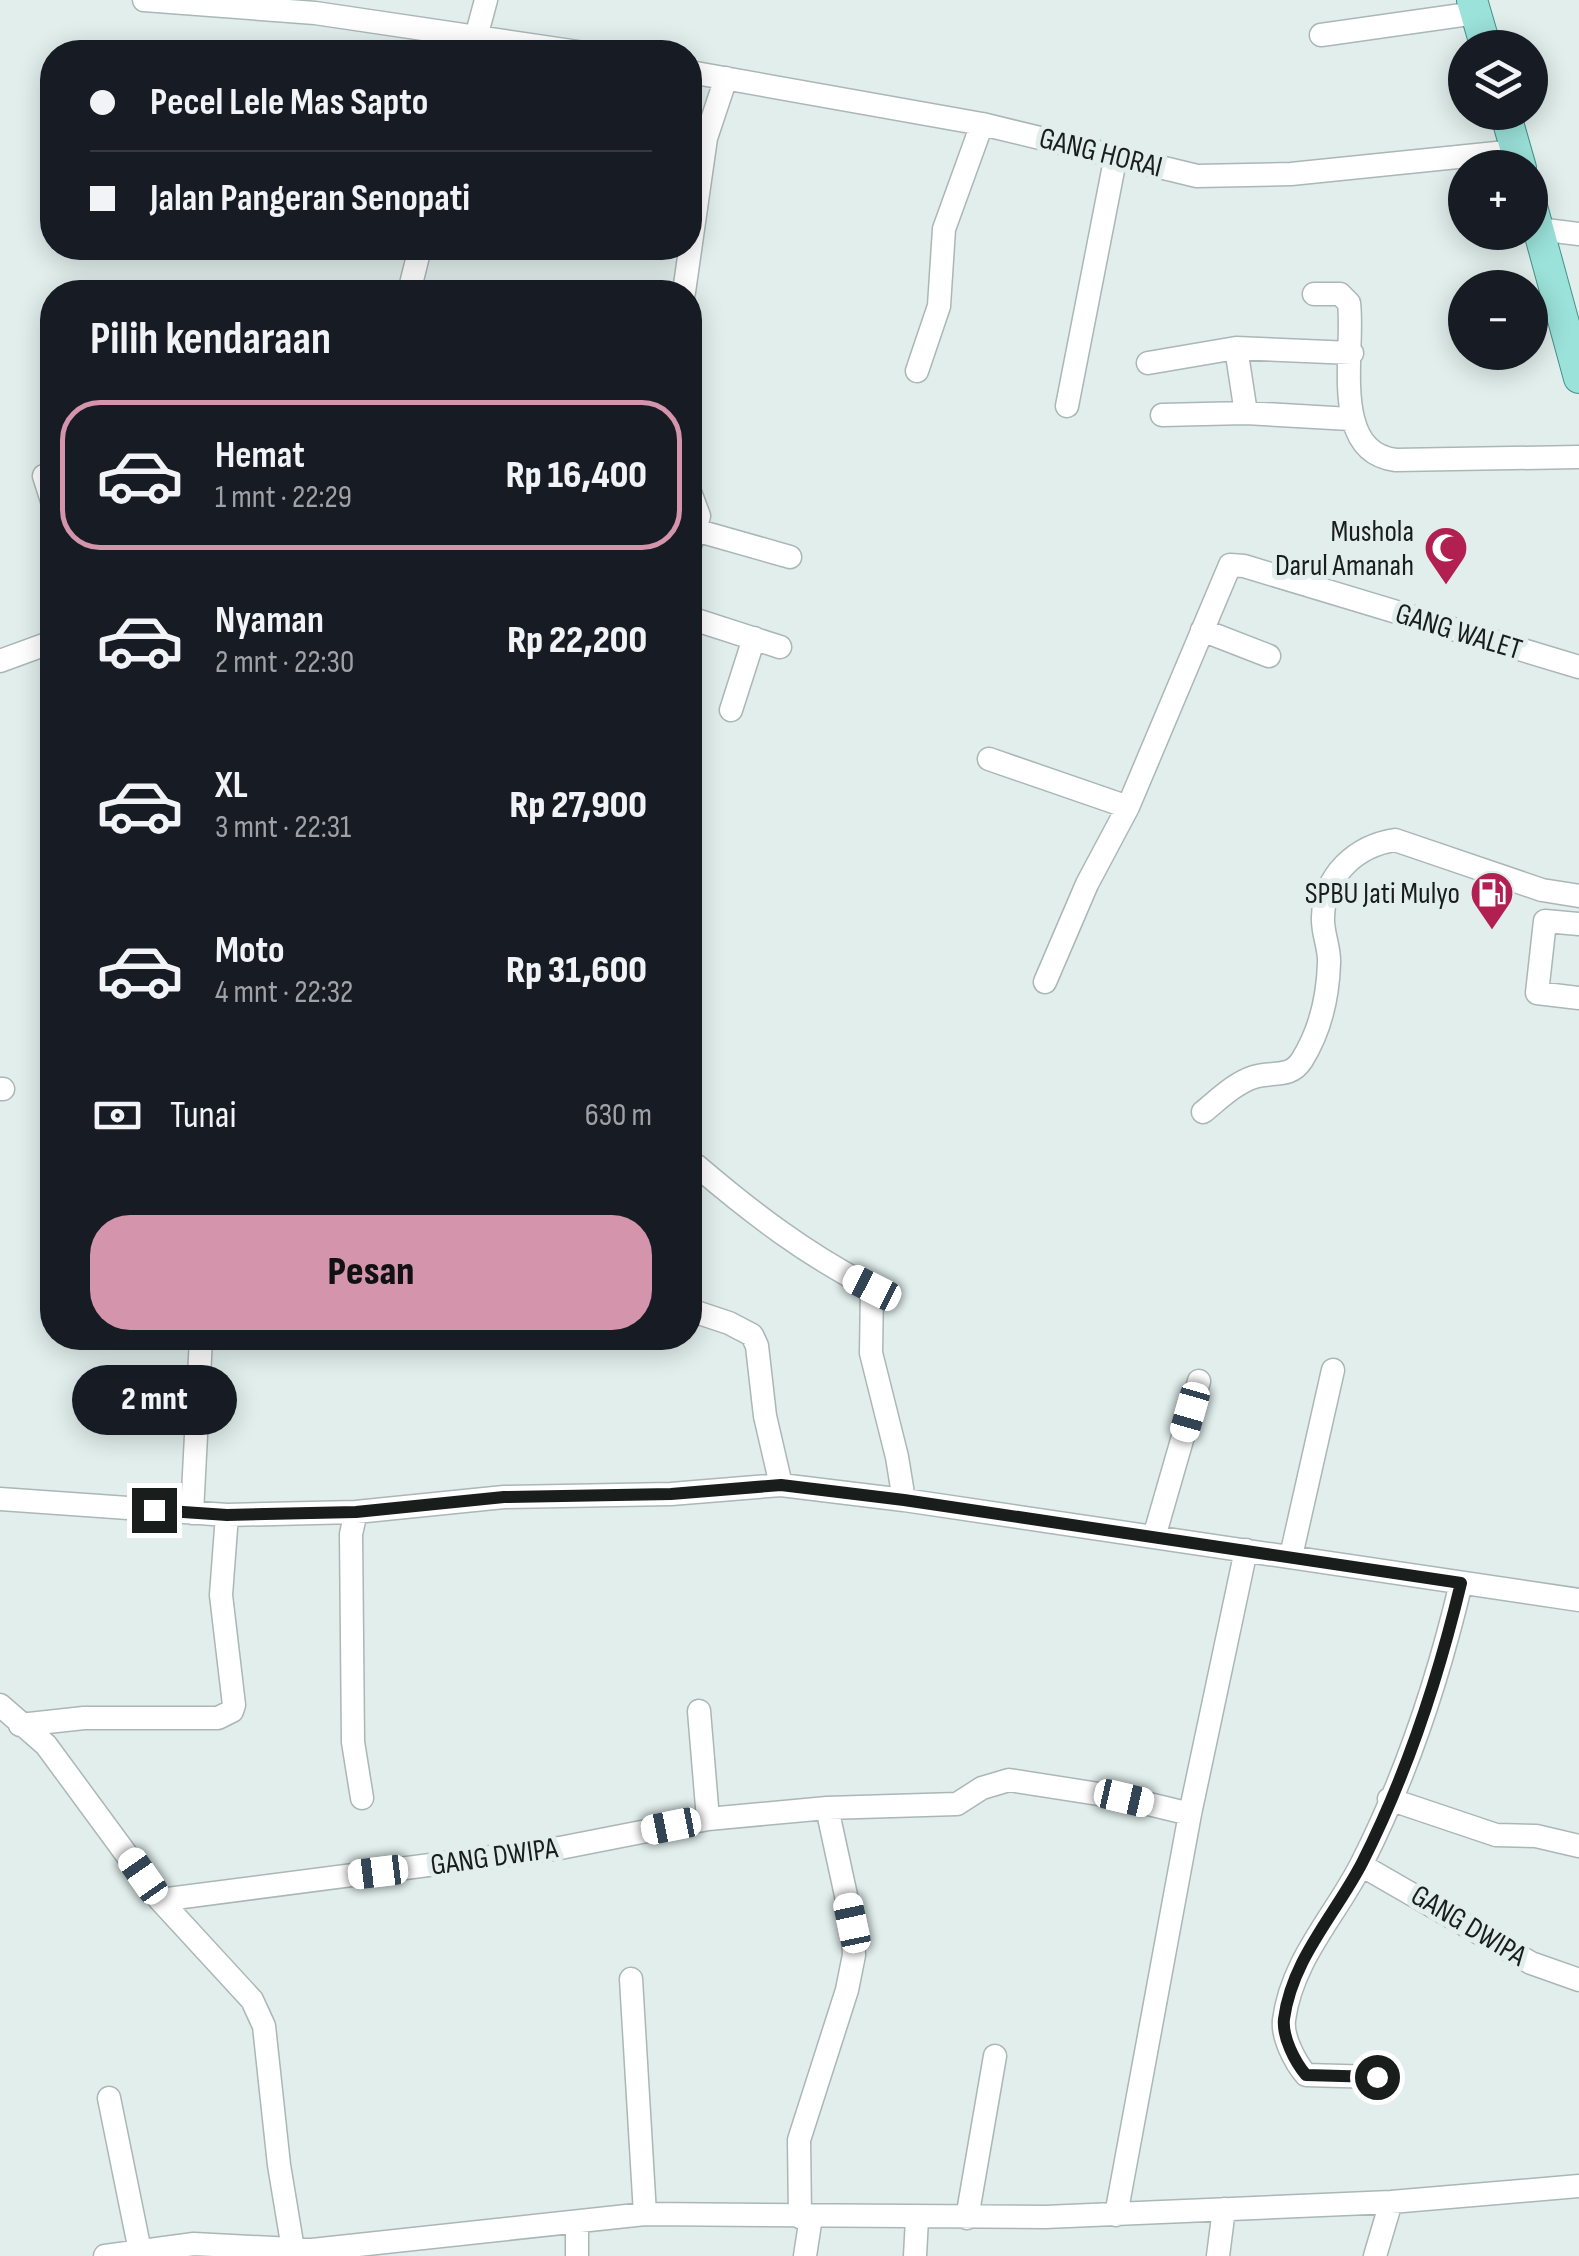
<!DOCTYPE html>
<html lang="id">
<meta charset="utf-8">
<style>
:root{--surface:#171b24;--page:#242831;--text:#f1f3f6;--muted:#9ea1a6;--line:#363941;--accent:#d494ab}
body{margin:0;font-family:"Sofia Sans Condensed",sans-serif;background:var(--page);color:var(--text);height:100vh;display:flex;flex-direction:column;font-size:38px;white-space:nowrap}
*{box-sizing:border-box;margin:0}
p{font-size:32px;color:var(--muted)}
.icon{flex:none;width:55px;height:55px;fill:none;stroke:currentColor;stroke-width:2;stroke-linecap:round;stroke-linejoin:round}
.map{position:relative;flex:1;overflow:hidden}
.sheet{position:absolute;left:40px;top:280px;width:662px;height:1070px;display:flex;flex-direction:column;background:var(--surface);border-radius:40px;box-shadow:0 5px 25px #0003}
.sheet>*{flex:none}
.hud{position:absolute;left:40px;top:40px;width:662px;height:220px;border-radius:40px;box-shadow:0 5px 25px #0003;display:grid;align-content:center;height:220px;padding:0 50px;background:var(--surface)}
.fabs{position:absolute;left:1448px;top:30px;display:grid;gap:20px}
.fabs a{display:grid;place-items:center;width:100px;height:100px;border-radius:50%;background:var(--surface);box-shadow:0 5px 25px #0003;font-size:50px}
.end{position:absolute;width:45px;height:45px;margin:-22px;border:12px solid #191d1c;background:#fff;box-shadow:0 0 0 5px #fff}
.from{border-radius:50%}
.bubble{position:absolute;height:70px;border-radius:35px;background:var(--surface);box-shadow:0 5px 25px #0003;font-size:32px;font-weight:800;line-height:70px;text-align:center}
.car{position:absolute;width:30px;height:60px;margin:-30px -15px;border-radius:12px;box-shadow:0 0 8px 2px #0007;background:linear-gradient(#fff 24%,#345 0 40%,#fff 0 76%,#345 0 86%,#fff 0)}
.hud b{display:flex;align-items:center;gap:35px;height:95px;font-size:38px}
.hud b+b{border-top:2px solid var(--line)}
.hud i{width:25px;height:25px;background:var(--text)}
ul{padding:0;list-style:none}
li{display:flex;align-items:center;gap:30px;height:150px;margin:0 20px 15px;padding:0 30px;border:5px solid transparent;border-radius:40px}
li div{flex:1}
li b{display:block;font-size:38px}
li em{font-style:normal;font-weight:800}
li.selected{border-color:var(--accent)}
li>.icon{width:90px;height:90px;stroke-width:1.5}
h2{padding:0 50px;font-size:45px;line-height:120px}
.pay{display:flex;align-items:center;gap:25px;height:110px;padding:0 50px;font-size:38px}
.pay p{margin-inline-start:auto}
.action{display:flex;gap:20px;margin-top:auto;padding:20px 50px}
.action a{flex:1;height:115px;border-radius:40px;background:var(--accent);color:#111;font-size:40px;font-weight:800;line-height:115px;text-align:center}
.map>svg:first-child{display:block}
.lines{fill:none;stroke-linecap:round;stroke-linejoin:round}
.minor-casing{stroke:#aab7b5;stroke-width:25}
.major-casing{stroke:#439187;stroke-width:32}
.minor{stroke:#fff;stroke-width:22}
.major{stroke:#9be2da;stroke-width:30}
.route{stroke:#191d1c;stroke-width:12}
.labels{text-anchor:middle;stroke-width:10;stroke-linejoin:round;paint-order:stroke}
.street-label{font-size:30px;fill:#191d1c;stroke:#e1eeec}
.poi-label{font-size:30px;fill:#191d1c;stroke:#e1eeec;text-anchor:end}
</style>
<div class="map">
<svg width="1579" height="2256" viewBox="0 0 1579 2256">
<rect width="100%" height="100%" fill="#e1eeec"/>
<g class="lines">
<defs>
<path id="minor" d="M144,0L315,13L578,52
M1321,35L1476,13
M472,52L486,0
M690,72L982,124L1197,176L1291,174L1516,151
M1538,229L1579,234
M409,292L420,248
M684,292L706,138L726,78
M1314,294H1340L1349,303C1355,351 1329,452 1396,460L1579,457
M1236,348L1246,413
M1148,363L1236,348L1352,353
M917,371L939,306L944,229L982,124
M1067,406L1116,155
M1162,415L1246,413L1350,419
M44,476L52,501
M690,492L699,516L690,546
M695,530L790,557
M690,618L780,647
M1202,630L1269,656
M0,661L52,642
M731,710L754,638
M989,759L1128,807
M1579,924L1545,921L1537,993L1579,998
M1045,982L1087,884L1128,807L1230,565L1244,566L1579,667
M0,1089H3
M1203,1112C1218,1100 1235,1083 1254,1077C1272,1071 1290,1079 1302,1060C1320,1031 1328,996 1329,963C1330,948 1322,933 1323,917C1324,875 1356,846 1395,840L1542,890L1579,896
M690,1164L697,1166C752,1213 807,1255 872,1288L871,1353L897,1457L904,1500
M690,1310L729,1323L752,1335L757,1346L765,1416L781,1485
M0,1499L227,1515L356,1512L504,1497L671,1494L781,1485L904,1500L1579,1600
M356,1512L351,1534L353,1742L362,1798
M192,1513L201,1338
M1154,1537L1199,1381
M1291,1556L1333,1370
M0,1705L46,1745L160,1900L252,2000L264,2026L279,2165L293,2249
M699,1711L708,1819
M20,1725L84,1718H218L232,1711L234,1705L221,1595L227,1515
M1389,1799L1496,1835L1536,1836L1579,1846
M1361,1865L1531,1963L1579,1980
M160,1900L560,1848L708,1819L827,1808L957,1804L982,1788L1009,1780L1124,1798L1190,1814
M631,1979L645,2214
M1377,2077L1306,2075C1295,2062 1282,2037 1284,2020C1292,1959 1336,1915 1362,1863C1407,1774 1438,1680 1461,1583
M109,2098L140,2251
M1116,2215L1190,1814L1246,1550
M800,2217L799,2140L847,1990L854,1955L852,1923L827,1808
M967,2218L995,2056
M577,2223V2256
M105,2256L194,2244L312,2250L645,2214L1045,2217L1391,2202L1579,2186
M805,2256L811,2217
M915,2256L917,2219
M1218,2256L1224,2209
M1375,2256L1391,2202"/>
<path id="major" d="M1472,0L1486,48
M1505,112L1521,168
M1530,199L1579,378"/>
</defs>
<use href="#minor" class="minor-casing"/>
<use href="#major" class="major-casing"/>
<use href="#minor" class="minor"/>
<use href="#major" class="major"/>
</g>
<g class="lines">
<path class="route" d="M154,1510L227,1515L356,1512L504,1497L671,1494L781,1485L904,1500L1461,1583C1438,1679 1407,1774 1362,1863C1335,1915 1292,1959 1284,2019C1282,2037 1295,2062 1306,2075L1377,2077"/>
</g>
<defs>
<symbol id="mosque-pin" viewBox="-11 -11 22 30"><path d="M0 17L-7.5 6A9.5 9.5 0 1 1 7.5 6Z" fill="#b12050" stroke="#e1eeec"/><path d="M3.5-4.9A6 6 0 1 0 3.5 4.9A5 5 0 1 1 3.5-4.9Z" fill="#fff"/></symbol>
<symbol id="fuel-pin" viewBox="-11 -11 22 30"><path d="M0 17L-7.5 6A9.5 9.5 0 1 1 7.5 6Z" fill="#b12050" stroke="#e1eeec"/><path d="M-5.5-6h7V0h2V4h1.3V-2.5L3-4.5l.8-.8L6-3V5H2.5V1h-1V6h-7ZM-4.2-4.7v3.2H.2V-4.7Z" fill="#fff"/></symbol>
</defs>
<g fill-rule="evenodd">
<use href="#mosque-pin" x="1421" y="523" width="50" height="68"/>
<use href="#fuel-pin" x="1467" y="868" width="50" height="68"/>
</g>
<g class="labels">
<g class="street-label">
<text transform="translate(1101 152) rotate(14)" y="10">GANG HORAI</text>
<text transform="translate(1459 631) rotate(17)" y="10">GANG WALET</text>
<text transform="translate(494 1856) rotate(-8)" y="10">GANG DWIPA</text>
<text transform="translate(1469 1925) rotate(31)" y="10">GANG DWIPA</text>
</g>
<g class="poi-label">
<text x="1414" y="541">Mushola<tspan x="1414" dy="34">Darul Amanah</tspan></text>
<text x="1460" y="903">SPBU Jati Mulyo</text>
</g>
</g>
</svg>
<div class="fabs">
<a><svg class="icon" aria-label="layers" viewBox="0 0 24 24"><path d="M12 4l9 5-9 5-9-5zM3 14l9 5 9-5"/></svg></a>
<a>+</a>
<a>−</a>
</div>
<i class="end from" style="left:1377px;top:2077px"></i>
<i class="end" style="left:154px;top:1510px"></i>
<div class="bubble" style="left:72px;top:1365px;width:165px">2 mnt</div>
<i class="car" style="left:872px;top:1288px;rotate:297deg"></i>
<i class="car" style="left:1190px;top:1412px;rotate:196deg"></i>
<i class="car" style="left:1124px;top:1798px;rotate:103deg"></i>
<i class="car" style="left:671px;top:1826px;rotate:259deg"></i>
<i class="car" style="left:378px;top:1872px;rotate:263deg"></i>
<i class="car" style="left:143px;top:1876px;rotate:325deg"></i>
<i class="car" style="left:852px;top:1923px;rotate:348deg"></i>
<div class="hud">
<b><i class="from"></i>Pecel Lele Mas Sapto</b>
<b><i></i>Jalan Pangeran Senopati</b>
</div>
<section class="sheet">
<h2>Pilih kendaraan</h2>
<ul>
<li class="selected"><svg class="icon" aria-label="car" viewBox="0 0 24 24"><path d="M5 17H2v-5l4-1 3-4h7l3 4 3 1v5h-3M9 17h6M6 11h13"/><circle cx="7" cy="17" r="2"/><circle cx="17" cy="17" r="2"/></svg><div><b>Hemat</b><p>1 mnt · 22:29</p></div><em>Rp 16,400</em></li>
<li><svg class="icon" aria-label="car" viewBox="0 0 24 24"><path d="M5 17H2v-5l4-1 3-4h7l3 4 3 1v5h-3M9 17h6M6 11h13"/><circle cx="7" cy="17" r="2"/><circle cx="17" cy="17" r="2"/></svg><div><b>Nyaman</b><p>2 mnt · 22:30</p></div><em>Rp 22,200</em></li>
<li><svg class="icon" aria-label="car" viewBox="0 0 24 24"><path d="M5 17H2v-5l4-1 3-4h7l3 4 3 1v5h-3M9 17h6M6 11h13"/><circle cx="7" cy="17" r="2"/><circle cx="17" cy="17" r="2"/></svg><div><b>XL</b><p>3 mnt · 22:31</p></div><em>Rp 27,900</em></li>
<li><svg class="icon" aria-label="car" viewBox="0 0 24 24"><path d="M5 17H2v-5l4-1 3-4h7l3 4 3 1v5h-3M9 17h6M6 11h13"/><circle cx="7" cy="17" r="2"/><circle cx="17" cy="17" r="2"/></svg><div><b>Moto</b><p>4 mnt · 22:32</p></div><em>Rp 31,600</em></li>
</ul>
<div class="pay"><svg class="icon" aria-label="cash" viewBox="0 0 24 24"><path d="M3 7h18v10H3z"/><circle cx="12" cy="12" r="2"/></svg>Tunai<p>630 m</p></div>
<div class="action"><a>Pesan</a></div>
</section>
</div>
